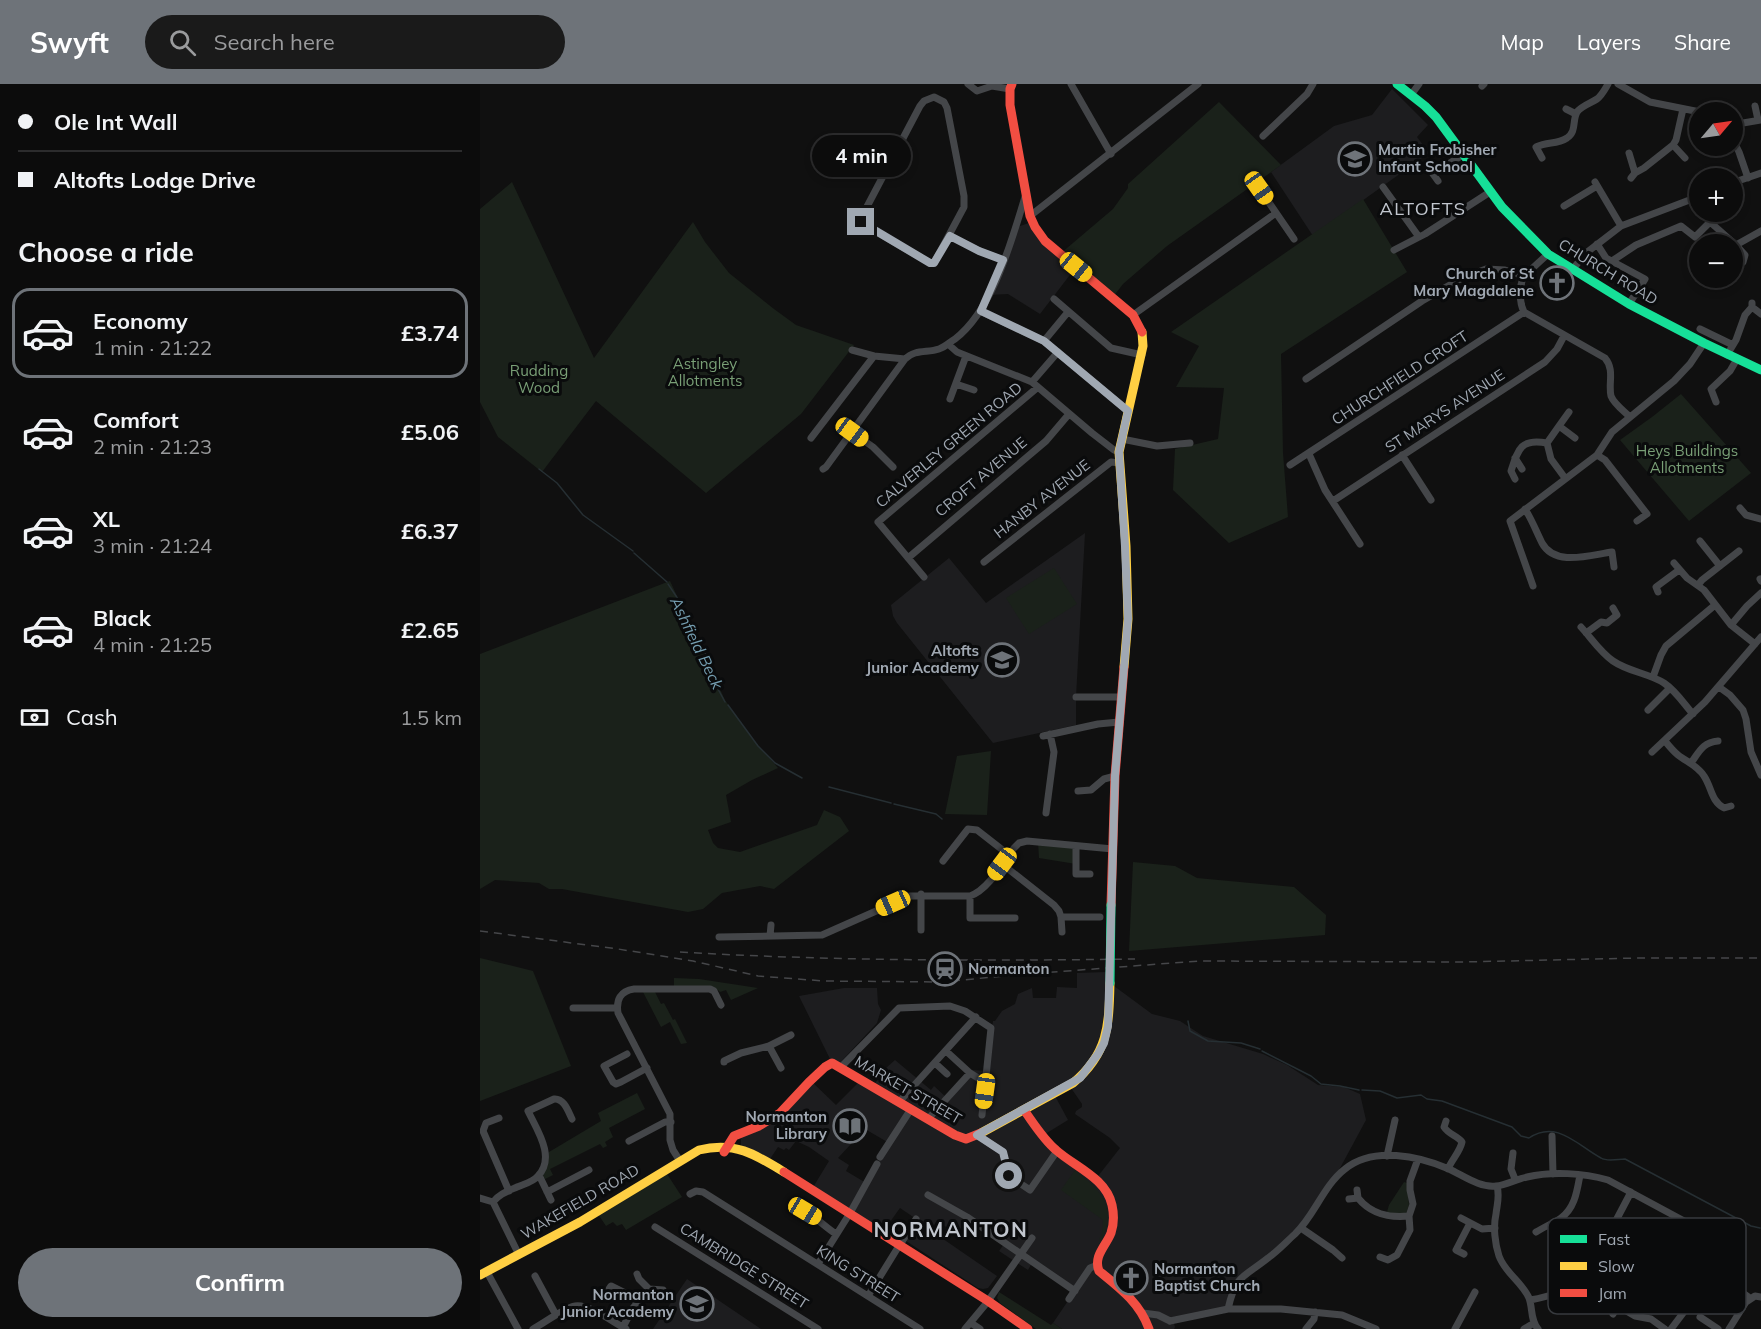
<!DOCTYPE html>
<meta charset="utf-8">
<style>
:root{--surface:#0c0c0c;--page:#1a1a1a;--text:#f1f3f6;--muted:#9a9b9d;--line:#2c2c2d;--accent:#6e7379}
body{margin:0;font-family:Mulish,sans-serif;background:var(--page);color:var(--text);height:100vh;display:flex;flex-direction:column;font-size:22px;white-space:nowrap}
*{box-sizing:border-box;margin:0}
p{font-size:20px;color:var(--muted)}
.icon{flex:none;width:33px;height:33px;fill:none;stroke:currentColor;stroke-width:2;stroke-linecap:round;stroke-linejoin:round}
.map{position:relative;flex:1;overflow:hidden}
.sheet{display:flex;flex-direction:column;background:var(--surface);width:480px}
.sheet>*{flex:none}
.top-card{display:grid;align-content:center;height:132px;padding:0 18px;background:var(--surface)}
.needle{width:39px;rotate:61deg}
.tools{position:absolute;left:1209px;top:18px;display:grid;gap:12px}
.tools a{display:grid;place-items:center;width:54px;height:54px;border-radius:50%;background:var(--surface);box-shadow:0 3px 9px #0003,0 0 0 2px var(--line);font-size:30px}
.end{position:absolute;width:27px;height:27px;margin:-14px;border:8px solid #a0a8b2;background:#111;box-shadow:0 0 0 3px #111}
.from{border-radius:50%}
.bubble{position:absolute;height:42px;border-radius:21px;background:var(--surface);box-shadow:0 3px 9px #0003,0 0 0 2px var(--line);font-size:20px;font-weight:700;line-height:42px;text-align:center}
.car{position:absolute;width:18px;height:36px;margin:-18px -9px;border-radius:8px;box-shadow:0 0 4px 2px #0007;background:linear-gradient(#f5c518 24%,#345 0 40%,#f5c518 0 76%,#345 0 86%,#f5c518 0)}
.top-card b{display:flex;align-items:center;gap:21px;height:57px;font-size:22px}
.top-card b+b{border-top:2px solid var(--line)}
.top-card i{width:15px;height:15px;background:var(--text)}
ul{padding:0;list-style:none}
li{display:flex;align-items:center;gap:18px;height:90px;margin:0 12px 9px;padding:0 6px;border:3px solid transparent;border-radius:18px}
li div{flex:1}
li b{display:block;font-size:22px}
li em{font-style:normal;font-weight:700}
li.active{border-color:var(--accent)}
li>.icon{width:54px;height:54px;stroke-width:1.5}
h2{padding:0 18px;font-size:27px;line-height:72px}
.pay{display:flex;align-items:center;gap:15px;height:66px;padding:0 18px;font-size:22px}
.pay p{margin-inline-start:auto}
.action{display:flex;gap:12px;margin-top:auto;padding:12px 18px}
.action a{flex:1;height:69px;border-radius:36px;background:var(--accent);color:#fff;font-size:24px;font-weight:700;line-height:69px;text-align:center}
header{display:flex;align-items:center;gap:36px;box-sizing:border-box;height:84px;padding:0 30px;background:var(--accent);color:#fff}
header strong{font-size:28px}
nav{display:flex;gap:33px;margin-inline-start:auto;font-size:21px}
.search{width:420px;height:54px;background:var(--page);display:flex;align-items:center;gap:15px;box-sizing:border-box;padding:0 21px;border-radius:33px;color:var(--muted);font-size:22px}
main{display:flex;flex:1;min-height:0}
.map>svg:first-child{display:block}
.built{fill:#1d1d1f;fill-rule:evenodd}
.green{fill:#1a211a}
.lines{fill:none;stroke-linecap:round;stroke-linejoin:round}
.stream{stroke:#262f33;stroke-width:1.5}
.street{stroke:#444649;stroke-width:7}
.fast{stroke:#16e098;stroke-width:9}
.slow{stroke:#ffcf43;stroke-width:9}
.jam{stroke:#f24e42;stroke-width:9}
.rail{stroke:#454649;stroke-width:1.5;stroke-dasharray:8 6;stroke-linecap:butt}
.fast-bridge{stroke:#16e098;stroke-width:9}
.route{stroke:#a0a8b2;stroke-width:8}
.labels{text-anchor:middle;stroke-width:6;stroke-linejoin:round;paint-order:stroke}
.poi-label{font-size:15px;font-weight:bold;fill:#a0a8b2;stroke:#0a0b0c;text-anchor:end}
.street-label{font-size:15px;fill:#a0a8b2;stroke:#0a0b0c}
.park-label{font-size:15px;fill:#799f76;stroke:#0a0b0c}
.water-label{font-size:16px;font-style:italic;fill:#749db0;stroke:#0a0b0c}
.quarter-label{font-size:18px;letter-spacing:1.5px;fill:#c1c6ce;stroke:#0a0b0c}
.district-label{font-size:21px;font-weight:bold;letter-spacing:1.5px;fill:#c1c6ce;stroke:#0a0b0c}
.key{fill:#0a0b0c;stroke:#373a3e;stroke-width:1.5}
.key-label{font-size:16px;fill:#a0a8b2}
</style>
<header>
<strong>Swyft</strong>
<div class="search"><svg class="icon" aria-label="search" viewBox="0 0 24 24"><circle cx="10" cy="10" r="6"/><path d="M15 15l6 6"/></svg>Search here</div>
<nav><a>Map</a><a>Layers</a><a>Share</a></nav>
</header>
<main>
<section class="sheet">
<div class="top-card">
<b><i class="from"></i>Ole Int Wall</b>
<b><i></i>Altofts Lodge Drive</b>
</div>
<h2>Choose a ride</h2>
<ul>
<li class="active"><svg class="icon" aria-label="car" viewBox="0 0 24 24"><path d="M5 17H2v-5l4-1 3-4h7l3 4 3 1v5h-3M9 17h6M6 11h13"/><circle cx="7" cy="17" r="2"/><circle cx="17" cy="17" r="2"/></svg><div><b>Economy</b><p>1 min · 21:22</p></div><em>£3.74</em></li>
<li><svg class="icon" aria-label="car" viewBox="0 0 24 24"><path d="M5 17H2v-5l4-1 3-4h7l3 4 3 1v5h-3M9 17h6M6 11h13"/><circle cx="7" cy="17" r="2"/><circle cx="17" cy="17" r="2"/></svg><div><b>Comfort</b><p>2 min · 21:23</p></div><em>£5.06</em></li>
<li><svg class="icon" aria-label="car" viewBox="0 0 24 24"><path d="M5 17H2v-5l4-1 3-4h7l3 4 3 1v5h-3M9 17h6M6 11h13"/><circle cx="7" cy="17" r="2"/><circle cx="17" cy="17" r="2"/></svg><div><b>XL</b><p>3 min · 21:24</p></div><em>£6.37</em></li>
<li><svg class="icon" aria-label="car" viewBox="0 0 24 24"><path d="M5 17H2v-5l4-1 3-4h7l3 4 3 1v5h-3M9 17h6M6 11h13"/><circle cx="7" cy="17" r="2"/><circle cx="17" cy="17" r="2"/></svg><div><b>Black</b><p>4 min · 21:25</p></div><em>£2.65</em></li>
</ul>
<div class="pay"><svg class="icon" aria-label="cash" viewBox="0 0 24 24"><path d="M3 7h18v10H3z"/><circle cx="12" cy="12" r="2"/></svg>Cash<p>1.5 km</p></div>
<div class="action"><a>Confirm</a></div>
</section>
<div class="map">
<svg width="1281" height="1245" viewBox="0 0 1281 1245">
<rect width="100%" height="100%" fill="#101010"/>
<path class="built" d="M912,5L948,41L937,53L949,69L833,152L791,88L854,42L892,31Z
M552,138L596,183L560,230L528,210L508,211L535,145L540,142Z
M605,449L596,613V641L513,659L417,539L413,532L411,521L469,474L506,519Z
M626,888L630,899L672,930L700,937L723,952L783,970L807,981L838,1001L864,1003L880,1010L886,1036L859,1086V1090L821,1144L764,1191L748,1225L693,1236L695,1243L694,1245H582L573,1239L594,1208L552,1179L548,1186L519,1167L524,1160L487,1134L477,1150L457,1137L451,1145L420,1124L402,1149L332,1105L349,1077L329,1063L316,1057L309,1066L306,1064L304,1066L298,1063L288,1078L261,1062V1055L263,1050L288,1037L330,996L356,1021L381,996L393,1002L406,984L415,976L451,1006L454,1002L467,1014L492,986L507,987L513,937H515L522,927L535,920L538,910L552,904L553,914H576L577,903L597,904V889ZM589,1001L602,1020V1023L596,1027L595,1030L630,1054L640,1064L615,1096L562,1052L588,1036L574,1010ZM385,1045L409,1059L386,1099L366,1087L369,1081L358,1074Z
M364,904H397L398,920L401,926L397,939L357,982L352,979L319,912Z
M437,1137L517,1192L508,1204L503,1205L498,1204L426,1157Z
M207,1195L281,1245H173Z"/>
<path class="green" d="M739,18L801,81L687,162L643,200L633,213L580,170L633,125L648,104V100Z
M32,98L114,274L213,138L225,158L249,189L294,225L316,241L374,261L321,330L226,409L116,317L62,388L18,353L0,318V125Z
M883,115L927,188L801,270L803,369L808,433L749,459L693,406L695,365L738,355L744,304L696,303L719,262L691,248Z
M1201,310L1271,389L1209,437L1140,356L1172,333Z
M574,484L597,520L549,550L526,514Z
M190,497L245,616L271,653L298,684L272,696L246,711L251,738L228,746L233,759L238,764L260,768L337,741L344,726L360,733L369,747L294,805L280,802L242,809L223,825L208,828L82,805H69L59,799L15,796L0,805V570Z
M511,667L507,731L465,730L477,672Z
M558,758L596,762V780L559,774Z
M653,778L695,782L717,794L814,803L846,831L845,851L649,867Z
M0,874L53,887L91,982L0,1017Z
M194,894L219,895L278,904L251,916L246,906L240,908L238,906L194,905Z
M163,908H175L181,920L184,919L193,936L195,935L207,959L201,960L190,938L181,943Z
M157,1009L165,1025L129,1044L133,1053L125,1058L127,1062L123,1064L120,1060L70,1085L73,1091L65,1095L62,1090L67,1082L69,1068L121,1037L118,1029Z
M595,1086C620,1106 639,1123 621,1157L619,1155L622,1150L623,1136L581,1106Z
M187,1090L202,1113L146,1146L142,1140L137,1142L133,1138L126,1142L118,1130Z
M924,1098L927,1099L929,1121L926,1130H908L907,1128L909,1121Z
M519,1208L571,1241L573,1239L582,1245H556L520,1219L517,1214Z"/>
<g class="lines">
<path class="stream" d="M59,385L77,399L103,431L153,467
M154,469L187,498
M188,500L198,515L223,563L238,605L245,618
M248,621L278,662L295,679L322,694
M349,703L411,719
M414,720L456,730L462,735
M708,937L710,947L728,957L761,959L780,965
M782,967L831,992L841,1000L860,1002L879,1006
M882,1006L900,1007L917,1014L941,1011L947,1015L962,1017L1032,1043L1041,1052L1049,1054C1077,1035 1098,1062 1121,1074C1127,1078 1138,1075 1145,1075L1271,1142L1280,1144"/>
<path class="street" d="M488,0L497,7L512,2L530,5
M591,0L631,70
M1138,0L1170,18L1220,28
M1002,2L1004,0
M931,11L939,0
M454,13L464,18L467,24L484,112V123L454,179H450L381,139V134L440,22L444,17Z
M1275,22L1278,36
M1086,25L1096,30
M1252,45L1263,39L1281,36
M783,52L827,10L833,0
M1252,54L1259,68L1268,94
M1193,61L1205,74
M1149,69L1155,89
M1062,74L1056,63C1068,57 1076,61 1087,54C1097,47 1092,37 1097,28C1101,22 1111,19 1117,15C1122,11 1125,5 1128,0
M948,83L958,97
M953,90L984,70
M1151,94L1155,89L1164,84L1193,61L1196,56L1203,25
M1115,98L1141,142
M1252,99L1281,89
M903,103L939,153
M779,104L814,155
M1084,122L1117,102
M550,132L718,0
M1230,138L1256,161L1265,171L1263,178L1256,184
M470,152L499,167L523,176
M1117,160L1126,174L1165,195L1149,220
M1256,161L1281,147
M914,166L945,150L1010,108
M1132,177L1156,161L1201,142L1215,153L1230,138L1222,128
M1092,186L1106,169L1141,142L1220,112
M1044,192C1039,202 1039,218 1044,228L1125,274C1135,286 1128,299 1131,312C1134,320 1144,327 1150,333
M1044,192L1068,170
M574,215L631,264L662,271
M1272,223L1281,230
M500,227L564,257L648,327
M653,231L796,129
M1220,245L1253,261
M564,257L588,228
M468,260L477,268L552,298L612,349L634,366L639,368
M372,266L394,272L425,275C435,265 447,269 459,265C465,263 470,258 475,255C513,226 531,158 545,113
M1247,271L1256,256L1265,231L1272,223V219
M826,295L942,217L982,194L1006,185L1025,186L1044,192
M552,298L578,268
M476,300L494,306
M470,315L486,272
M1236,318L1231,305L1250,287L1257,275
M1079,342L1089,328
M372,348L393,363L413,383
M331,354L394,272
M642,355L677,362L710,359
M1067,359L1079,342L1095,354
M829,370L845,406L880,460
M922,371L951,416
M1117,371L1125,376L1167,430L1157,437
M1035,374L1042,385
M810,381L1044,228
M343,385L346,383L425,275
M1035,395L1031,387C1038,365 1041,354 1067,359L1071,375L1085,394
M853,417L1065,278L1077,265L1084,252
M1260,424L1266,431L1281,435
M1045,425C1052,436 1056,447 1062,459C1075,483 1110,471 1132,468L1134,483
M1220,457L1240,482
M428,474L566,357L589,330
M504,478L631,378L640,379
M1194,479L1207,494L1224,506L1251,541L1275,560
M444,493L398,438L558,303
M1280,495L1281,497
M1218,501L1222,496L1259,467
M1053,502L1030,437L1117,371L1132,348L1194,297L1210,280L1224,259
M1178,508L1176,503L1199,486
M1251,541L1267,522L1281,509
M1101,543C1112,555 1120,568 1133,577C1149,588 1168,589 1184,599C1196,607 1204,620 1213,630
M1106,549L1121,538L1127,539L1137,531L1133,524
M1173,593L1181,571L1186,562L1235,521
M1239,603L1250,611L1263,626L1266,635L1271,668L1281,691
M596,613H641
M1168,626L1190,604
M563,652L618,640L639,638
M1185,657C1189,662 1193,667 1198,671C1207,678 1218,682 1224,692C1232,704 1231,717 1244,724L1251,722
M1172,668L1225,618L1281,553
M1211,679C1219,668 1223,658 1238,657
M598,707L611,706L624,695L635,692
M566,729L574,668L570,650
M596,762V790H610
M463,777L488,745L497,746L529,771
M522,780L574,821L579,827L581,833H620
M490,812V834H535
M581,833L582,848
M441,846V810
M290,852L291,841
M239,853L342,851L430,812H490C508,806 523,779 534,764L539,759L547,757L633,765
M93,924H137
M289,962L301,984
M466,967L490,989L506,999
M147,970L124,982L133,998L136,1000L141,998L167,984
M244,978V977L261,969L289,962L311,951
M455,979L467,990
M360,984L419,924L470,922L485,927L511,944L502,1031
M419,1018L496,933
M19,1034L6,1039L3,1047L29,1107
M448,1035L490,989
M966,1037L964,1043C969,1051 977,1051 982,1058C980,1068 972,1075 968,1085
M497,1051L523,1068L529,1092L550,1106L577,1067
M1072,1052L1073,1090
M149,1057L185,1038H191
M1033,1069L1031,1085L1035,1095
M907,1072L915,1036
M400,1073L431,1025
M200,1077L193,1066L190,1056V1030L138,929C136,916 140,907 154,905H230L234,907L241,921
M59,1091L71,1116
M1017,1102C1020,1113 1017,1120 1016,1130C1013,1143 1015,1160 1019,1172C1025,1189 1042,1198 1049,1214C1053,1225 1050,1235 1058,1245
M877,1106L878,1114C891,1130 908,1134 929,1132
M67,1108L109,1086
M210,1110L216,1107L223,1108L440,1245
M448,1111L487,1133L595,1207
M0,1114L13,1118L39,1171
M869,1115L878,1114
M13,1118C19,1110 28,1107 37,1103C44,1100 53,1098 58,1092C76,1073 57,1046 48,1027L74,1015C84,1014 88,1027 92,1035
M325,1127C337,1134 345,1143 356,1150
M981,1134L1002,1145L1015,1144
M175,1143L338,1245
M821,1144L853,1166L862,1174
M1056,1148C1064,1143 1074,1139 1081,1134C1095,1124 1097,1107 1100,1091
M1138,1149L1131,1146L1151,1108
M420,1161L436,1135
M984,1170L976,1166L990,1139
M900,1173L908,1176L917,1171L930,1146L929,1132L933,1120L930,1106V1097L938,1075
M338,1180L370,1129L397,1080
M7,1188L38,1245
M157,1190L159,1195L169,1205
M1175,1190L1179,1185C1197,1190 1206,1195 1220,1206
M55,1192L76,1231
M1249,1199L1270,1214
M129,1205L131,1202L145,1209L158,1219
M388,1212L417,1165
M589,1215L610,1184L615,1182
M1050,1216C1067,1213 1086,1209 1096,1193L1107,1198
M508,1217L552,1154
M1138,1222L1155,1232L1171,1235L1185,1245
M748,1225C756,1190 763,1194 788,1174C798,1167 806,1158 815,1150C835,1131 843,1102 865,1085C893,1062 939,1072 969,1085C984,1092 1000,1104 1016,1102C1026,1101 1037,1095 1047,1093C1072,1087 1103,1089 1128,1096L1232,1152L1250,1166
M663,1229L678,1231L690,1237
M1133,1230L1142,1214
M1220,1233L1238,1245
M690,1237L748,1225H801L862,1231L896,1245
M491,1239L500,1245
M143,1243L153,1224L169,1205L183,1206
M53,1245C64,1239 84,1224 95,1222C108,1219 134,1239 146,1245
M485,1245L505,1221
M826,1245L834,1235L835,1228
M975,1245L995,1208
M1044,1245L1054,1239
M1191,1245L1262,1151
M1249,1245L1266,1218L1275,1212L1281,1213"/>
<path class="fast" d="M917,0L945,22L956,33L1022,123L1068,170L1149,220L1224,259L1281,286"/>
<path class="slow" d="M644,583L648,535L646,462L639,368L663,262L662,248
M501,1049L593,999C628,970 629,942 630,899
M0,1191L100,1138L219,1066C254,1057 275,1070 304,1088"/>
<path class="jam" d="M532,0L530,5V21L550,132L555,143L565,157L653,231L662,248
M631,821L635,692L644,583
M544,1026C554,1040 563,1055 576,1066C595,1083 626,1094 632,1121C634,1130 634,1140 631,1149C626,1162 613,1172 619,1187C640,1204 660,1219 669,1245
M244,1068L254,1052L279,1042L300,1029L329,998L345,983L352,979L475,1051L486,1055L501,1049
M304,1088L508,1217L548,1245"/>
<path class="rail" d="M0,847L138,865L213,877L278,892L344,897L463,898L534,891L719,877L982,878L1158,874H1281
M200,868C351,877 504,877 655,875"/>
<path class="fast-bridge" d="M630,899L631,821"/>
</g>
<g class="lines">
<path class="route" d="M381,138L450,179H454L470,152L499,167L523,176L501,227L564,257L648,327L639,368L645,462L648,535L635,692L628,942L624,959L618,970L600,994L497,1051L523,1068L529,1092"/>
</g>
<defs>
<symbol id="school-ring" viewBox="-11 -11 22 22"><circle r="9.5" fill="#0a0b0c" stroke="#6e7379" stroke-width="1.5"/><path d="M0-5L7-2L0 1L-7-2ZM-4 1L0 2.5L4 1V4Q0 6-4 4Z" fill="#6e7379"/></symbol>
<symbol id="church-ring" viewBox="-11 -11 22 22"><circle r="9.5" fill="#0a0b0c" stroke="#6e7379" stroke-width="1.5"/><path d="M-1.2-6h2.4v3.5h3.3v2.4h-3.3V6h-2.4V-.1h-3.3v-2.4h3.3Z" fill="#6e7379"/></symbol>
<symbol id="station-ring" viewBox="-11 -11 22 22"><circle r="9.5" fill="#0a0b0c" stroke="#6e7379" stroke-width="1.5"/><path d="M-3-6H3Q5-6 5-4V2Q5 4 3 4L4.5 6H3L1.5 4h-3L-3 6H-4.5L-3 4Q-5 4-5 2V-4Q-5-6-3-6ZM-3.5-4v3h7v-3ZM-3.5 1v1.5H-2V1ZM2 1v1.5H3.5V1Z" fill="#6e7379"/></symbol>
<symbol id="library-ring" viewBox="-11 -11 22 22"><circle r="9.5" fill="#0a0b0c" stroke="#6e7379" stroke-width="1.5"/><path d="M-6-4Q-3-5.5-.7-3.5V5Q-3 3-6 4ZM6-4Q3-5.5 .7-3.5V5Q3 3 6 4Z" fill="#6e7379"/></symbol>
</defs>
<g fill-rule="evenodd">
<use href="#school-ring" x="856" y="56" width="38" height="38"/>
<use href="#church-ring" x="1058" y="180" width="38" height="38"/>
<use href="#school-ring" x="503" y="557" width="38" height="38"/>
<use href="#station-ring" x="446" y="866" width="38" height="38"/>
<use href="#library-ring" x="351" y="1023" width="38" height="38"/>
<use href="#church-ring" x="632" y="1175" width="38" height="38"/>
<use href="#school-ring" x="198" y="1201" width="38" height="38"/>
</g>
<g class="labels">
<g class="poi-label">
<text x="898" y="71" text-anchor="start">Martin Frobisher<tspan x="898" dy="17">Infant School</tspan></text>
<text x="1054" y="195">Church of St<tspan x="1054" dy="17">Mary Magdalene</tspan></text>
<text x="499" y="572">Altofts<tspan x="499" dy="17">Junior Academy</tspan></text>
<text x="488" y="890" text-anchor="start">Normanton</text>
<text x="347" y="1038">Normanton<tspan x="347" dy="17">Library</tspan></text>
<text x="674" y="1190" text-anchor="start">Normanton<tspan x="674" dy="17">Baptist Church</tspan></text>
<text x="194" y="1216">Normanton<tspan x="194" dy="17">Junior Academy</tspan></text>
</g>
<g class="street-label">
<text transform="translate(1128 188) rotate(31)" y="5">CHURCH ROAD</text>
<text transform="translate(920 294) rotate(-33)" y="5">CHURCHFIELD CROFT</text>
<text transform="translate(965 327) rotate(-33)" y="5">ST MARYS AVENUE</text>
<text transform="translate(469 361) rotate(-40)" y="5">CALVERLEY GREEN ROAD</text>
<text transform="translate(501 393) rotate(-40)" y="5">CROFT AVENUE</text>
<text transform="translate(562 415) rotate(-38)" y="5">HANBY AVENUE</text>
<text transform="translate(428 1006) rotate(30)" y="5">MARKET STREET</text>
<text transform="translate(100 1118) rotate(-30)" y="5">WAKEFIELD ROAD</text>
<text transform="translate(264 1182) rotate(32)" y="5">CAMBRIDGE STREET</text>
<text transform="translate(378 1190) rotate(32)" y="5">KING STREET</text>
</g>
<g class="park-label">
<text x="225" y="285">Astingley<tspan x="225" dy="17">Allotments</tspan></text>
<text x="59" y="292">Rudding<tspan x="59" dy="17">Wood</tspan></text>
<text x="1207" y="372">Heys Buildings<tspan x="1207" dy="17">Allotments</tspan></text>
</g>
<g class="water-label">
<text transform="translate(217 559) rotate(64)" y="6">Ashfield Beck</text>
</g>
<g class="quarter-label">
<text x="943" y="131">ALTOFTS</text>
</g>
<g class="district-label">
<text x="471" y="1153">NORMANTON</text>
</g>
</g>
<rect x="1068" y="1134" width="198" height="96" rx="9" class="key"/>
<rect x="1080" y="1151" width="27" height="8" fill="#16e098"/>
<rect x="1080" y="1178" width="27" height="8" fill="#ffcf43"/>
<rect x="1080" y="1205" width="27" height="8" fill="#f24e42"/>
<g class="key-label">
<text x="1118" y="1161">Fast</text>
<text x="1118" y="1188">Slow</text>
<text x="1118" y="1215">Jam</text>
</g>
</svg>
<div class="tools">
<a><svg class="needle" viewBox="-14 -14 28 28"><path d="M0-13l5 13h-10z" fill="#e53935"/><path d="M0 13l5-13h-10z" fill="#9a9b9d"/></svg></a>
<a>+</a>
<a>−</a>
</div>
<i class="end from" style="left:529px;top:1092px"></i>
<i class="end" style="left:381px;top:138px"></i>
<div class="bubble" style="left:332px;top:51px;width:99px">4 min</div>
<i class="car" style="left:779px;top:104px;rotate:145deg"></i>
<i class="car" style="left:596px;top:183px;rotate:129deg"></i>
<i class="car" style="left:372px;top:348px;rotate:126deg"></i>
<i class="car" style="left:522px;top:780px;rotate:217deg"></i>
<i class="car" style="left:413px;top:819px;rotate:246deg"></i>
<i class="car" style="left:505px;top:1007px;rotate:188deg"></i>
<i class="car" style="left:325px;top:1127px;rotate:121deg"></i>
</div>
</main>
